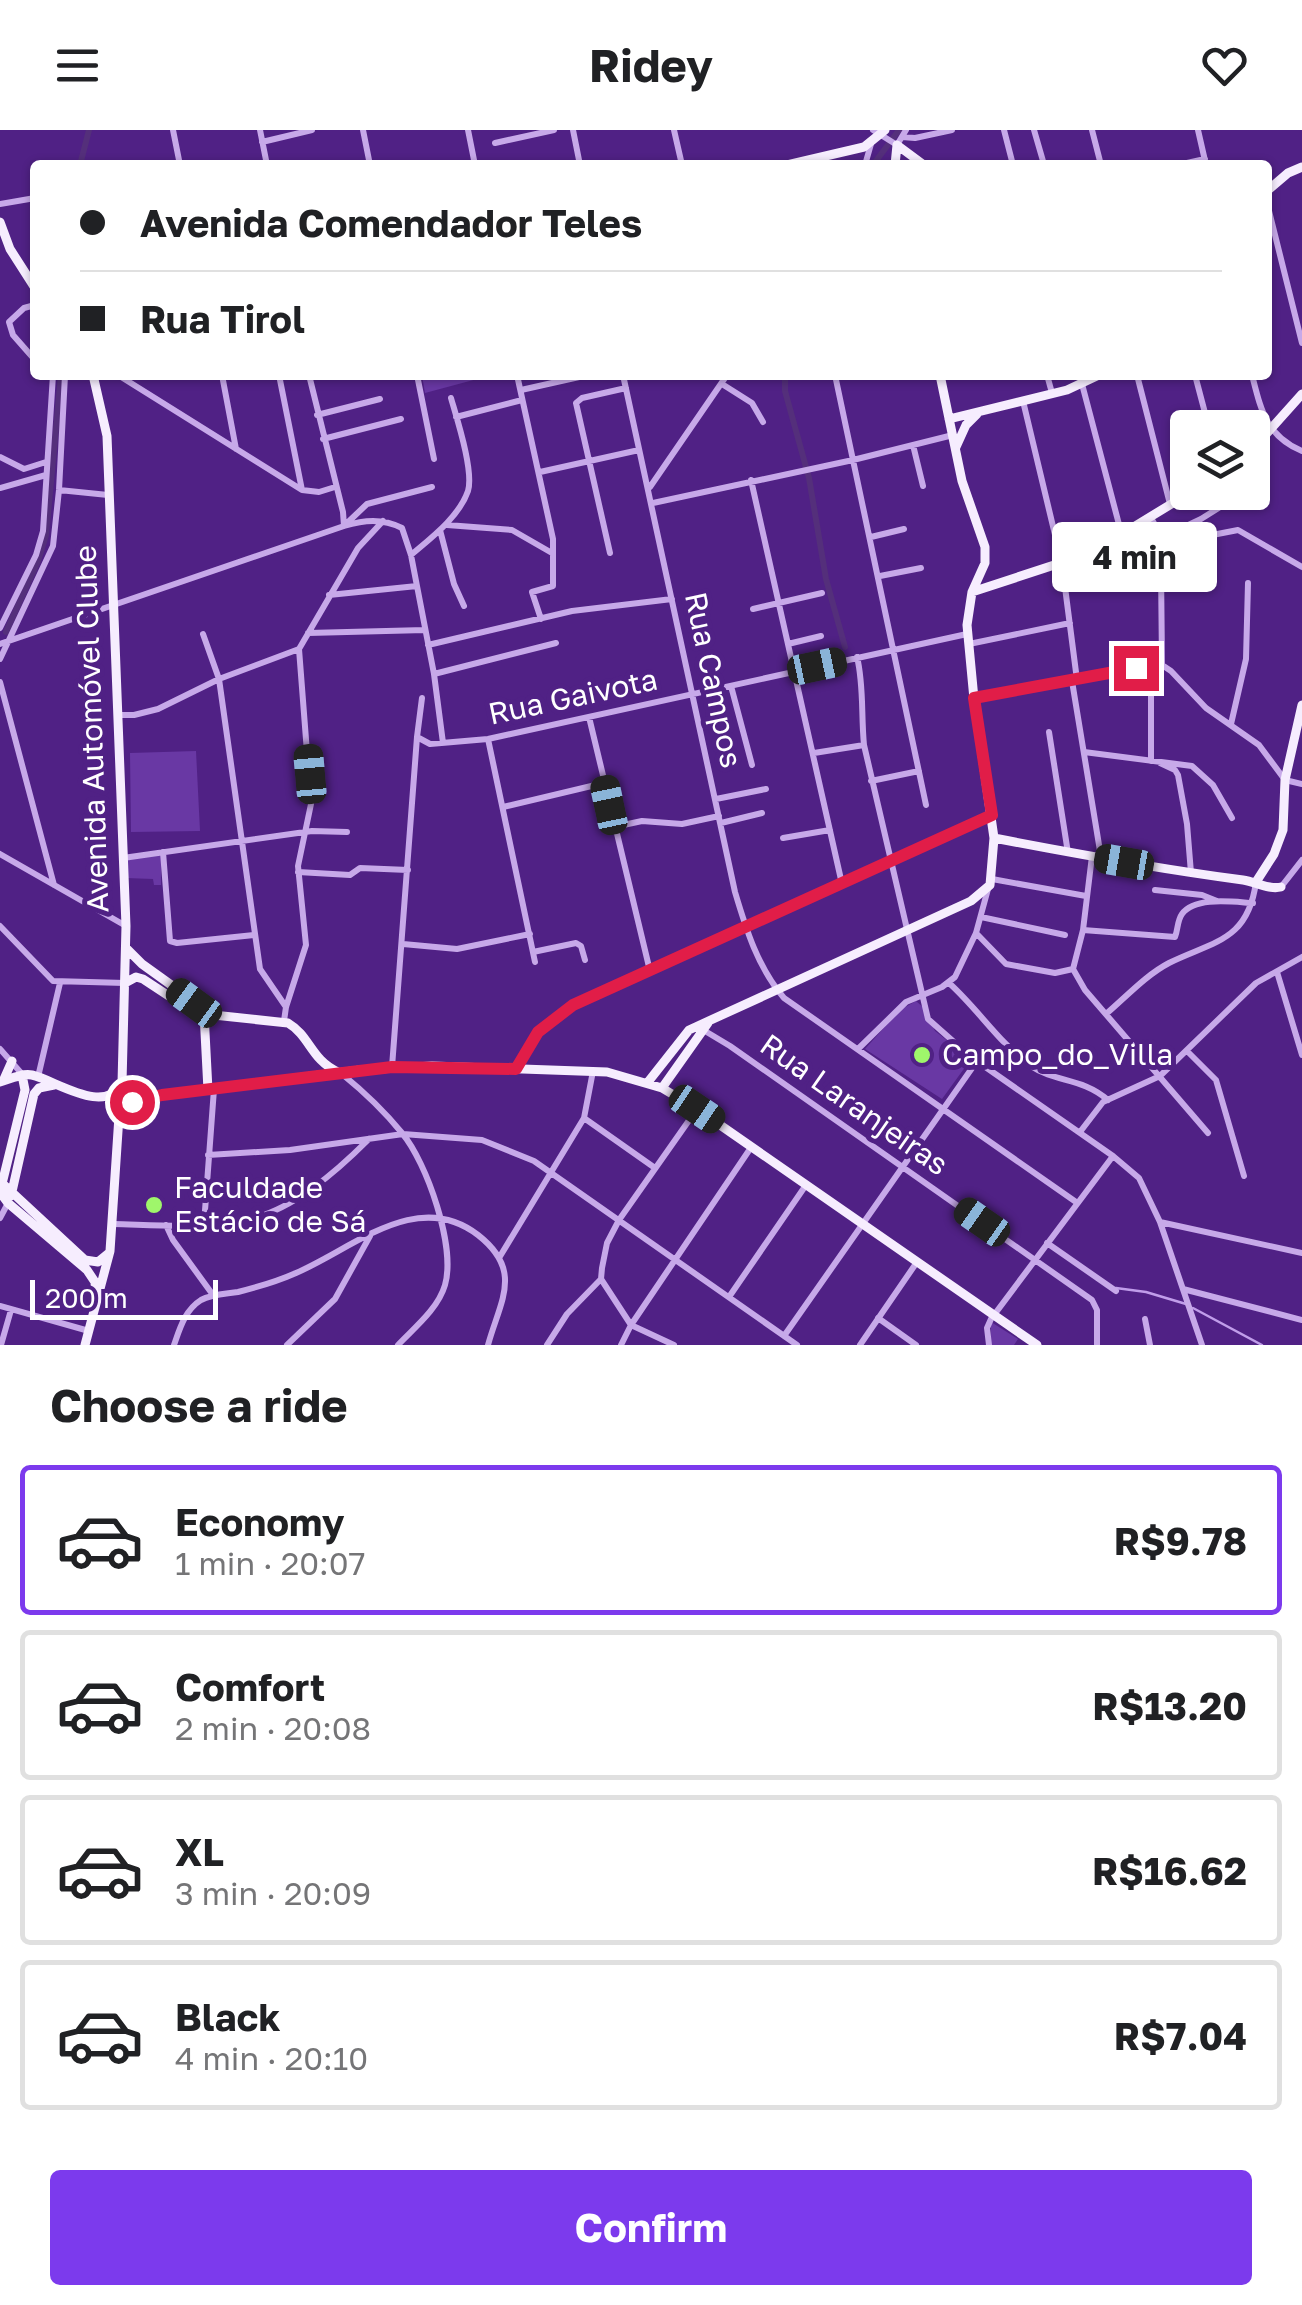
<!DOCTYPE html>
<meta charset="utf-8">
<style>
:root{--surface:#fff;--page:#f2f2f2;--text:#202124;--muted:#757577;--line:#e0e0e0;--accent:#7c3aed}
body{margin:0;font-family:"Golos Text",sans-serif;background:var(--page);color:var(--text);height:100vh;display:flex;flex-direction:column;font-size:38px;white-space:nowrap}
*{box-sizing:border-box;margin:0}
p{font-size:32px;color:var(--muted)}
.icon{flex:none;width:55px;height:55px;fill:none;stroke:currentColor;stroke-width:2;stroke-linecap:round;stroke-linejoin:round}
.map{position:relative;height:1215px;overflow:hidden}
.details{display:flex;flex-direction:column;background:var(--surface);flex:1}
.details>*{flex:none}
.hud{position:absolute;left:30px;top:30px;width:1242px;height:220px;border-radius:10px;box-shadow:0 2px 8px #0004;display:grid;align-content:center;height:220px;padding:0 50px;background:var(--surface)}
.buttons{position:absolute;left:1170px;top:280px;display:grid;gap:20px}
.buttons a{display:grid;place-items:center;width:100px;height:100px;border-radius:10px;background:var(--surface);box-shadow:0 2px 8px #0004;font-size:50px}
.scale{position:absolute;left:30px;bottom:25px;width:188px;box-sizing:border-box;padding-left:10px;border:5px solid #fff;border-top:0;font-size:28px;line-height:35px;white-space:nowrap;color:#fff;-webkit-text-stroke:8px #502185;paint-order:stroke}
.end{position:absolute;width:45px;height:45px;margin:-22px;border:12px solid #e11d48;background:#fff;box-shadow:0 0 0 5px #fff}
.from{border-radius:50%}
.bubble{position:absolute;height:70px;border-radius:10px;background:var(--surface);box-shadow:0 2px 8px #0004;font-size:32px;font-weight:700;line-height:70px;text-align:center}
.car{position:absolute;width:30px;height:60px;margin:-30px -15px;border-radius:12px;box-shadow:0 0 8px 2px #0007;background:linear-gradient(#222 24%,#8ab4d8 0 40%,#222 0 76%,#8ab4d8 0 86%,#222 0)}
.hud b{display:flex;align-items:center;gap:35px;height:95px;font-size:38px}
.hud b+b{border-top:2px solid var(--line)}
.hud i{width:25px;height:25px;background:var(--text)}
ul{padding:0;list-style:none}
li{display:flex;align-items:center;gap:30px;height:150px;margin:0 20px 15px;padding:0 30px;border:5px solid var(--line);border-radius:10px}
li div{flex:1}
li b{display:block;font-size:38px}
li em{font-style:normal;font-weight:700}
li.on{border-color:var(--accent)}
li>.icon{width:90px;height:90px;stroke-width:1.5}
h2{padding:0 50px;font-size:45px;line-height:120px}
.cta{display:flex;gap:20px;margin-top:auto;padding:20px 50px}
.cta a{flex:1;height:115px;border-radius:10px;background:var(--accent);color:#fff;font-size:40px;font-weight:700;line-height:115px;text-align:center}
header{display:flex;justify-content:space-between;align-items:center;height:130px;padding:0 50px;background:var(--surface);font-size:45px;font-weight:700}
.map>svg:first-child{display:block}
.green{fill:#6938a4}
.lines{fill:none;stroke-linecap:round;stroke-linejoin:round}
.stream{stroke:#c09dea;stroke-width:2.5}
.canal{stroke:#542f7b;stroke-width:6}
.minor{stroke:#c7a9e9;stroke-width:6}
.major{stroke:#f6edfe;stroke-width:9}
.route{stroke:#e11d48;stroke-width:12}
.poi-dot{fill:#9ff66b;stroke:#502185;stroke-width:4}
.labels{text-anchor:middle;stroke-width:10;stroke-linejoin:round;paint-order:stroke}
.street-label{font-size:30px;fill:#fff;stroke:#502185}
.poi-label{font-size:30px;fill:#fff;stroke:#502185;text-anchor:start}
</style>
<header><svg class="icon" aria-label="menu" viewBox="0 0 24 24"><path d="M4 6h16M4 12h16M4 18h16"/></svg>Ridey<svg class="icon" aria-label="heart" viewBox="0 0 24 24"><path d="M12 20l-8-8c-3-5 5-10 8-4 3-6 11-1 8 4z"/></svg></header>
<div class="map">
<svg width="1302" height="1215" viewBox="0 0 1302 1215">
<rect width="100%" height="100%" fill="#502185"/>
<path class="green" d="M422,245H492L425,263Z
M196,621L200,701L131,702L130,623Z
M161,725V755H154L153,749L126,748V731L129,728Z
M916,871L925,879L935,901L971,929L942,969L865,919L900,880Z
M991,1192L1018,1209L1014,1215H991Z"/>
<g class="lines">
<path class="stream" d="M1116,1158L1146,1162L1186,1174
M1193,1178L1262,1215"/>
<path class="canal" d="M80,35L89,0
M873,35L899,0
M785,245V261L809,348L826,449L845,517
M6,502L38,431L46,405L61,245"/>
<path class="minor" d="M173,0L180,35
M260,0L267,35
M363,0L370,35
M468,0L475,35
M573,0L580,35
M674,0L682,35
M873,0L897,15L906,0
M1004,0L1013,35
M1034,0L1043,31
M1092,0L1101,35
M1198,0L1206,35
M902,7L915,8L952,0
M262,12L312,0
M495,13L554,0
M865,35L871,14
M1178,35L1205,29
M0,74L35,68
M1268,77L1302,213
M35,175L24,178L9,192L13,205L35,230
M118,245L302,360L319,362L335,357
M222,245L236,319
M279,245L302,360
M309,245L343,382L344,396
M417,245L434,329
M517,245L553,409V456L532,462L541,489
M623,245L735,762C746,799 758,838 784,868L1076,1072
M835,245L926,675
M1047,245L1052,263
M1137,245L1170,374
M1195,245L1209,298
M1252,245C1261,280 1266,306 1302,321
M722,254L752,273L763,292
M1082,254L1121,402
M521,260L588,245
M1023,271L1062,434L1077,550
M317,285L380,269
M456,287L522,270
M323,309L401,289
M913,315L923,356
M0,327L24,339L46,332
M540,342L639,320
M751,350L842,754
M650,357L727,245
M0,358L46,345
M59,360L108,365
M1252,362L1263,366
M653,373L853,330L953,305
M1151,388L1166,414L1238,400L1302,437
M345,395L367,374L432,357
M447,395L512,400L552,423
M440,400L454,454L464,476
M871,407L904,399
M1161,408L1201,389L1228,372
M610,423L576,273L582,268L626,258
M411,425C431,408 459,387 468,361C474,341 457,289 451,268
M1161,438L1162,535
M880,446L921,438
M329,465L417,456
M753,479L822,463
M0,498L36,425L43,401L53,245
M308,503L425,500
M203,504L219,549L260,839L286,877
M0,514L344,396C364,390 382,388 402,398L411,425L434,544L443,613
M788,514L821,506
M969,514L1070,493
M428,515L572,481L672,469
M857,527C864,555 861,585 864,615L928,889L971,927L1113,1026L1139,1048L1160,1092L1202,1215
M0,529L53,416L59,360L65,245
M1151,536V631
M434,544L556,513
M1072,551L1101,727
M0,552L54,755
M731,556L752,635
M974,569L1162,535L1171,541L1206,578L1259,615L1285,650L1302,654
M117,585H134L158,579L219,549L299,519L358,418L383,391
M589,587L650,841
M1231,594L1246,529L1248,453
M1049,602L1068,723
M417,607L430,614L488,609L967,504
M488,609L535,832
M1084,622L1192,636L1213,655L1232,688
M814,623L864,615
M1160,633L1175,640L1178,645L1187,694L1191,743
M871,651L919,641
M716,669L766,659
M503,677L604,653
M721,693L762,683
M614,697L642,691L682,694L719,686
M783,708L830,700
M163,722L170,811L177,813L254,805
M0,724L126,796
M1092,726L1083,800L1073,839L1085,860L1208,1003
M123,728L312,701L347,702
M298,742L350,745L360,738L408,740
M992,749L1086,766
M1281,757L1302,730
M1155,760L1202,765L1217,771
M981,787L1065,805
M0,796L53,851L125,853
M1083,800L1175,807C1178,800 1177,791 1182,784C1195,766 1234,772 1253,773
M976,803L1006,834L1055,843L1073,839
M403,814L457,819L530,804
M533,822L576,813L581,816L585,830
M1277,842L1302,925
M949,853C978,879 999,913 1031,936C1056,953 1081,947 1108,970
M1106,884C1126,867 1146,845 1169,833C1214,811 1248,811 1256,752
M284,891L286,877L306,815L298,736L311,674L299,519
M700,898L730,916L1092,1170L1097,1180V1215
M859,918L906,872L942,857L955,847L976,803L988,759
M0,919L22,944
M1187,921L1216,950L1244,1046
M392,937L417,607L422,568
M516,938L538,902L573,875L992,685
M342,944C363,961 385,982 402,1003C427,1033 456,1117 445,1155C438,1179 414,1198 398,1215
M38,947L60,853
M584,988L655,1038
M1080,1002L1103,972L1160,946L1256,853L1302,827
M208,1025L290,1020L403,1004L482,1010L534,1031L797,1215
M0,1088L8,1073
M1160,1092L1302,1123
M113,1094C156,1095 204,1099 246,1090C292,1081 337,1041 369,1009
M204,1094L214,959
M166,1095L173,1110L213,1165
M1047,1113L1116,1161
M499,1128L584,988L593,941
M1183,1159L1302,1190
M729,1167L806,1055
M0,1176L89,1201
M878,1188L916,1215
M1145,1189L1150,1215
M784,1206L977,931
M1,1215L11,1180
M174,1215C180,1198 185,1180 201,1170C212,1164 226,1164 238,1162C258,1157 278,1151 296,1143C354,1118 417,1058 478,1105C524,1141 500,1171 488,1215
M287,1215L335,1169L370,1106
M547,1215L567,1184L601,1149
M621,1215L631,1195L752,1016
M674,1215L631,1195L601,1149L602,1138L607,1113L619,1090L697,979
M860,1215L917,1132
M989,1215L987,1198L991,1189L1113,1026"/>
<path class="major" d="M897,15L924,35
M787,35L864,17L885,0
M895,35L897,15
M1268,60L1288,43L1302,37
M0,92L10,119L35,158
M93,245L107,306L126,796L122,953
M949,289L1067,260L1099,245
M956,317L966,295L977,284
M1252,320L1302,264
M972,462L1091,423L1191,362
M994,708C1077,724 1160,739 1243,750C1256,752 1269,760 1281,757
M1256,752L1274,724L1283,700L1285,650L1302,575
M126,818L142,834L206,880
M125,853L136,847L143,849L187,878L204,884L288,893C310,906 311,930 338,942
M204,883L208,960
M22,945L25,960L0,1062L8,1073L87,1140L95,1152L96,1171
M4,949L12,931
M0,952C10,949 22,943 32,945C57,951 105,986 122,953
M648,952L689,900L971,771L990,755L994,708L974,569L967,495L972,462L985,433V417L962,351L940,245
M662,958L708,893
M119,986L132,972L162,965L360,940L432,936L607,942L662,958L697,979L1037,1215
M3,1054L85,1130L98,1132L109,1123
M11,1066L34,964L39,958L54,955
M85,1215L110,1121L119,986"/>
</g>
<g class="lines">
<path class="route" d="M132,972L162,965L392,937L516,939L538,902L573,875L992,685L974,568L1136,538"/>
</g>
<g class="poi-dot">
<circle cx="922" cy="925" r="10"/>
<circle cx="154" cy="1075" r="10"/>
</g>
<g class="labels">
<g class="street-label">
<text transform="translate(713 550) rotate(78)" y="10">Rua Campos</text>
<text transform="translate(573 567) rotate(-12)" y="10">Rua Gaivota</text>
<text transform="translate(92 599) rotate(-92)" y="10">Avenida Automóvel Clube</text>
<text transform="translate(854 975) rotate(35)" y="10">Rua Laranjeiras</text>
</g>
<g class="poi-label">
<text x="942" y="935">Campo_do_Villa</text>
<text x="174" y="1068">Faculdade<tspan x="174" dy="34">Estácio de Sá</tspan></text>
</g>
</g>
</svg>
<div class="buttons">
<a><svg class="icon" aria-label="layers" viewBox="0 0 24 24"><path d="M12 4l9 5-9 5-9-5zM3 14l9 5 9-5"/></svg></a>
</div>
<div class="scale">200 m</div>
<i class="end from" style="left:132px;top:972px"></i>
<i class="end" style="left:1136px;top:538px"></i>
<div class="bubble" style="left:1052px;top:392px;width:165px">4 min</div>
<i class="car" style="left:817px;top:536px;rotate:78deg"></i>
<i class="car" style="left:310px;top:644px;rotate:355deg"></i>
<i class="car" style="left:609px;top:675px;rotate:348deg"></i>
<i class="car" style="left:1124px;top:732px;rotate:280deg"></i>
<i class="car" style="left:194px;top:873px;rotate:306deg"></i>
<i class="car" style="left:697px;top:979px;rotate:124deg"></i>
<i class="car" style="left:982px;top:1092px;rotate:305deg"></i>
<div class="hud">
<b><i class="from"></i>Avenida Comendador Teles</b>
<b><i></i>Rua Tirol</b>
</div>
</div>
<section class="details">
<h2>Choose a ride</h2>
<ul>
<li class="on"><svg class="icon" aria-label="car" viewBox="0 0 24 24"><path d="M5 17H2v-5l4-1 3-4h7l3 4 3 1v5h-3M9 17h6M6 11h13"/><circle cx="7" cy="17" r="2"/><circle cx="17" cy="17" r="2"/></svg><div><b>Economy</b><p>1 min · 20:07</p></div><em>R$9.78</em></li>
<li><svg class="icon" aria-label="car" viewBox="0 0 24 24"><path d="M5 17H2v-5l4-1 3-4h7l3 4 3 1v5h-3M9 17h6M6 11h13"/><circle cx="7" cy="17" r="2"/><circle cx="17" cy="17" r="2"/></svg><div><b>Comfort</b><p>2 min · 20:08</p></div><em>R$13.20</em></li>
<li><svg class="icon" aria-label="car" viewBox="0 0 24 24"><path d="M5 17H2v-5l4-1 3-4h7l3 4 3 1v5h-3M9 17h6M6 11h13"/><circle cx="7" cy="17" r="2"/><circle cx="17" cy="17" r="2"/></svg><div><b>XL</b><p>3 min · 20:09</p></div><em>R$16.62</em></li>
<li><svg class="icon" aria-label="car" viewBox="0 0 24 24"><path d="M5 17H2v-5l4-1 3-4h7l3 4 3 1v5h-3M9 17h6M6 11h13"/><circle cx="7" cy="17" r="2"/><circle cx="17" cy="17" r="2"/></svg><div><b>Black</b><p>4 min · 20:10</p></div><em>R$7.04</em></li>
</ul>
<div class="cta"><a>Confirm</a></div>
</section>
